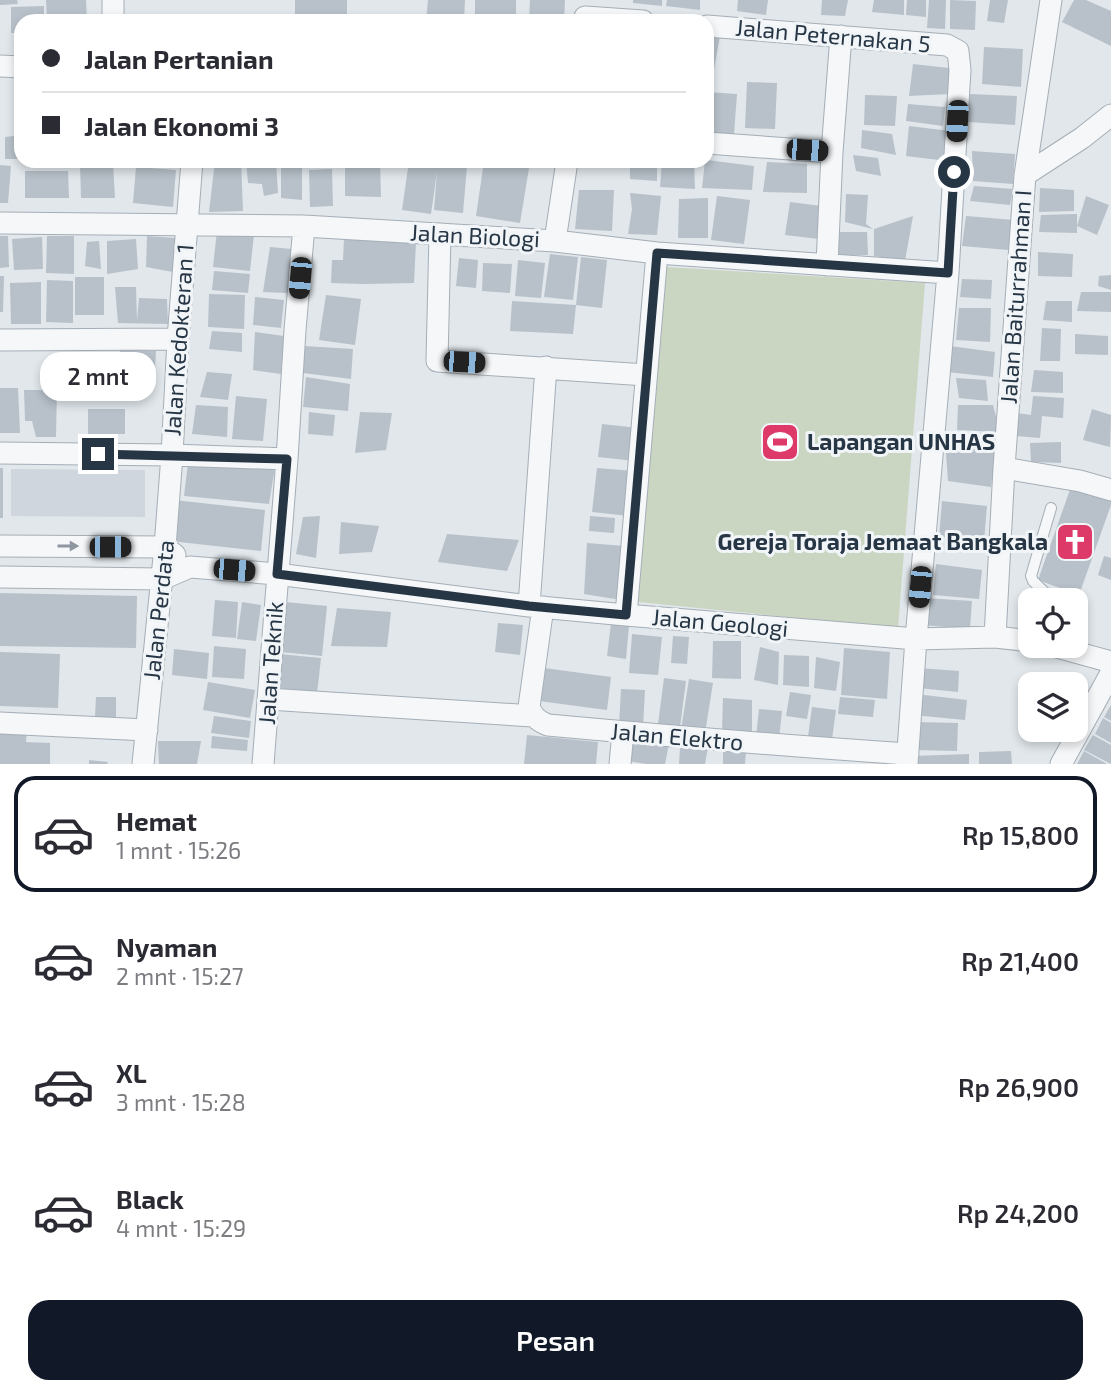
<!DOCTYPE html>
<html lang="id">
<meta charset="utf-8">
<style>
:root{--surface:#fff;--page:#f2f2f3;--text:#2b2b33;--muted:#7c7c81;--line:#e1e1e2;--accent:#111827}
body{margin:0;font-family:"Exo 2",sans-serif;background:var(--page);color:var(--text);height:100vh;display:flex;flex-direction:column;font-size:26px;white-space:nowrap}
*{box-sizing:border-box;margin:0}
p{font-size:23px;color:var(--muted)}
.icon{flex:none;width:38px;height:38px;fill:none;stroke:currentColor;stroke-width:2;stroke-linecap:round;stroke-linejoin:round}
.map{position:relative;height:764px;overflow:hidden}
.details{display:flex;flex-direction:column;background:var(--surface);flex:1}
.details>*{flex:none}
.banner{position:absolute;left:14px;top:14px;width:700px;height:154px;border-radius:21px;box-shadow:0 4px 10px #0003;display:grid;align-content:center;height:154px;padding:0 28px;background:var(--surface)}
.tools{position:absolute;left:1018px;top:588px;display:grid;gap:14px}
.tools a{display:grid;place-items:center;width:70px;height:70px;border-radius:14px;background:var(--surface);box-shadow:0 4px 10px #0003;font-size:35px}
.end{position:absolute;width:32px;height:32px;margin:-16px;border:9px solid #273645;background:#fff;box-shadow:0 0 0 4px #fff}
.from{border-radius:50%}
.bubble{position:absolute;height:49px;border-radius:21px;background:var(--surface);box-shadow:0 4px 10px #0003;font-size:23px;font-weight:600;line-height:49px;text-align:center}
.car{position:absolute;width:21px;height:42px;margin:-21px -10px;border-radius:9px;box-shadow:0 0 5px 2px #0007;background:linear-gradient(#222 24%,#8ab4d8 0 40%,#222 0 76%,#8ab4d8 0 86%,#222 0)}
.banner b{display:flex;align-items:center;gap:24px;height:66px;font-size:26px}
.banner b+b{border-top:2px solid var(--line)}
.banner i{width:18px;height:18px;background:var(--text)}
ul{padding:12px 0 0;list-style:none}
li{display:flex;align-items:center;gap:21px;height:116px;margin:0 14px 10px;padding:0 14px;border:4px solid transparent;border-radius:21px}
li div{flex:1}
li b{display:block;font-size:26px}
li em{font-style:normal;font-weight:600}
li.selected{border-color:var(--accent)}
li>.icon{width:63px;height:63px;stroke-width:1.5}
.cta{display:flex;gap:14px;margin-top:auto;padding:14px 28px}
.cta a{flex:1;height:80px;border-radius:21px;background:var(--accent);color:#fff;font-size:28px;font-weight:600;line-height:80px;text-align:center}
.map>svg:first-child{display:block}
.built{fill:#cfd6de}
.green{fill:#cad6c1}
.building{fill:#b8c1ca}
.lines{fill:none;stroke-linecap:round;stroke-linejoin:round}
.service-casing{stroke:#a5aeb6;stroke-width:12}
.minor-casing{stroke:#a5aeb6;stroke-width:23}
.service{stroke:#f5f7f9;stroke-width:10}
.minor{stroke:#f5f7f9;stroke-width:21}
.oneway{fill:#8e969f}
.route{stroke:#273645;stroke-width:9}
.labels{text-anchor:middle;stroke-width:6;stroke-linejoin:round;paint-order:stroke}
.street-label{font-size:23px;fill:#273645;stroke:#f1f5f8}
.poi-label{font-size:23px;font-weight:bold;fill:#273645;stroke:#f1f5f8;text-anchor:start}
</style>
<div class="map">
<svg width="1111" height="764" viewBox="0 0 1111 764">
<rect width="100%" height="100%" fill="#e1e7eb"/>
<path class="built" d="M11,469L145,470V517L11,516Z"/>
<path class="green" d="M667,267L925,283L898,628L628,601Z"/>
<path class="building" d="M0,0H17L18,4L0,5Z
M46,0H86L87,21H47Z
M295,0H347V21H295Z
M428,0H465L464,21H426Z
M475,0H516V21H475Z
M530,0H565L564,21H529Z
M633,0H662V6L633,3Z
M667,0H700V10L666,6Z
M738,0H768L766,15L737,11Z
M822,0H848L845,16L821,15Z
M874,0H904V15L872,12Z
M907,0H926V17L906,15Z
M929,0H946L945,29L927,28Z
M950,0L976,1L975,30L950,29Z
M990,0H1008L1004,23L987,21Z
M1074,0H1086L1111,11V46L1062,22Z
M44,6V21H21V33H11V7Z
M707,30L721,31L712,80L707,79Z
M984,47L1023,49L1021,87L982,84Z
M913,64L949,68L950,94L909,96Z
M747,82L777,83L775,129L745,128Z
M707,92L737,94L734,134L707,132Z
M970,94L1017,96L1015,125L968,122Z
M865,95L897,96L895,126L864,125Z
M908,104L945,107L943,126L906,121Z
M909,126L950,131L947,161L906,156Z
M862,130L892,134L896,155L861,148Z
M21,135V159H5V137Z
M972,151L1015,154L1013,184L973,181Z
M853,155L878,158L881,176L856,171Z
M707,160L754,166L752,190L702,188L705,161Z
M215,161H241L243,211L209,212Z
M246,161H276L278,193L264,196L262,184L248,183Z
M345,161H380L381,197L345,196Z
M409,161L467,166L463,213L434,210L437,172L431,214L402,210Z
M484,161L529,168L520,223L476,216Z
M585,161H618L616,168H585Z
M630,161H657V181L630,179Z
M662,161H694L695,189L660,187Z
M281,162L302,163V200L281,198Z
M767,162L807,164V193L763,192Z
M113,163L115,198H81L80,164Z
M0,165L11,166L8,203H0Z
M136,167L176,170L173,207L133,203Z
M332,169L333,206L310,207L309,170Z
M25,171H68L69,198H25Z
M974,186L1013,189L1010,205L970,201Z
M1040,188L1074,190V211L1039,212Z
M579,190H614L612,231L575,229Z
M630,193L661,196L657,235L628,234L632,209Z
M846,194L868,195L866,224L873,229L845,222Z
M717,196L750,200L744,244L711,240Z
M1086,196L1109,205L1097,235L1077,226V233L1039,232L1041,215L1077,214V226Z
M708,198V238H678L679,199Z
M790,202L821,206L819,239L785,235Z
M913,216L905,261L874,256V229Z
M966,216L1014,220L1008,250L962,246Z
M217,231L254,235L250,271L213,267Z
M840,232H867L868,255H837Z
M0,236H8L9,267L0,268Z
M47,236H74V274L46,273Z
M147,236L176,238L173,272L146,267Z
M42,237L43,269L14,270L12,239Z
M136,239L138,269L107,274V241Z
M344,239H366L416,243L414,283L364,284L331,283L332,260H343Z
M99,241L101,269L85,266L87,242Z
M270,247L292,249L287,293L263,292Z
M1038,252L1073,254L1072,277L1038,276Z
M550,254L578,257L573,300L544,297Z
M581,257L607,260L602,308L576,305L573,334L510,331L512,301L576,305Z
M459,258L478,260L476,288L456,286Z
M518,260L545,263L541,298L515,296Z
M483,263L512,264L510,293L482,291Z
M214,271L250,274L248,293L212,290Z
M1111,275V290L1098,286L1099,276Z
M0,276H4L3,312H0Z
M75,277H104V315H75Z
M962,279L992,280L991,299L960,297Z
M47,280L73,281V323L46,322Z
M41,282V324H11L10,283Z
M115,287H136L137,320L139,298L167,299L168,324L118,323Z
M1081,292H1111V312L1077,311Z
M209,294L245,295L244,329L208,327Z
M326,295L361,299L355,345L319,340Z
M255,297L284,300L281,328L253,325Z
M1046,301H1072V322L1043,320Z
M959,308H991L990,342L956,340Z
M1042,328L1061,329L1060,361H1040Z
M212,331L242,333V352L209,349Z
M255,332L284,336L281,374L253,370Z
M1075,334L1108,336V355L1075,354Z
M304,346L353,349L351,379L303,373Z
M950,346L995,352L993,377L947,372Z
M120,349L156,351L154,386L120,384Z
M111,352L113,391L89,393L86,353Z
M56,356H85V385H56Z
M1034,370L1063,372V393L1031,392Z
M207,372L232,374L228,400L200,397Z
M306,377L350,384L348,411L303,407Z
M956,378L986,380L988,401L959,398Z
M0,388H18L20,433H0Z
M24,390H57L56,437H36L32,421H25Z
M236,396L267,399L263,441L232,439Z
M1033,396L1064,398L1063,418L1042,416L1040,438L1015,436L1017,413L1031,415Z
M196,405L228,407L227,437L192,434Z
M958,405H993L1000,432L957,430Z
M88,409H125V434H88Z
M1092,409L1111,415L1110,447L1083,440Z
M309,412L335,415L333,436L308,434Z
M360,412L392,413L386,450L355,453Z
M602,424L638,428L635,461L598,457Z
M945,440L996,447L991,487L948,481Z
M1061,442V463L1031,462L1030,443Z
M188,463L275,467L269,504L184,496Z
M0,468H3V518H0Z
M597,468L634,471L629,516L592,512Z
M1072,484L1111,498V505L1079,595L1038,580Z
M174,500L265,510L261,551L170,541Z
M942,501L987,506L984,541L939,537Z
M320,516L316,558L296,554L303,517Z
M590,516L615,518L614,533L589,531Z
M341,522L379,526L372,552L339,554Z
M447,534L519,540L507,571L438,562Z
M587,543L625,546L621,600L584,594Z
M1104,556L1111,558V580L1098,575Z
M936,564L982,570L979,599L933,595Z
M0,593L137,596L136,648L0,646Z
M924,598L972,601L970,629L922,625Z
M215,600L238,602L236,638L212,636Z
M242,602L261,605L256,641L237,639Z
M285,602L327,606L322,656L281,652Z
M337,608L391,612L387,647L331,646Z
M498,623L523,625L520,655L495,652Z
M611,624L629,626L626,659L607,656Z
M632,634L662,637L658,675L629,673Z
M673,636L689,637L687,664L671,663Z
M713,641H741V679L712,678Z
M214,646L246,649L244,679L212,677Z
M760,647L779,652L778,685L754,680Z
M844,648L890,652L887,699L841,695Z
M174,649L209,653L207,679L172,675Z
M0,652L60,654L58,708L0,706Z
M279,654L321,658L317,694L275,689Z
M784,655L809,656V687L783,685Z
M816,657L840,662L836,691L814,688Z
M544,668L611,677L607,710L539,701Z
M919,668L959,671L958,692L918,688Z
M664,678L686,681L680,727L658,724Z
M689,679L713,683L705,733L681,730Z
M208,682L255,690L250,718L203,710Z
M621,689L645,690L643,727L619,726Z
M790,692L811,695L807,719L786,716Z
M916,694L967,700L965,720L913,715Z
M96,697H116V717H95Z
M840,697L875,700L873,717L838,714Z
M723,698L752,700V734L722,731Z
M1111,705V721L1104,717Z
M812,707L836,710L831,747L807,744Z
M759,709L782,711L779,739L756,737Z
M214,716L251,721L249,738L211,733Z
M1103,718L1111,723V743L1095,734Z
M917,722L958,723L957,751L916,750Z
M0,728L27,729L26,742L50,743V764H0Z
M527,735L598,742L596,764H524Z
M1093,735L1111,745V764L1084,750Z
M212,736L248,740L247,751L211,748Z
M632,738L669,744L665,764H646L628,761Z
M158,741H201L197,764H159Z
M680,747H708L705,764H679Z
M723,750L746,751L745,764H723Z
M1011,751L1012,764H979V752Z
M1084,751L1107,764H1077Z
M969,754V764H914V756Z
M89,760L108,762L107,764H89Z"/>
<g class="lines">
<defs>
<path id="service" d="M1051,508L1031,576L1033,581L1053,600"/>
<path id="minor" d="M113,0V21
M585,17L643,21
M707,26L947,45L958,51L960,70L948,273L916,639L907,764
M0,66L21,67
M707,143L832,152L841,36
M1025,175L1082,138L1111,115
M0,223L304,226L555,241L657,253L948,273
M440,234L437,361L646,375
M555,241L567,161
M827,265L832,152
M0,340L178,339
M0,453L172,455L287,459
M1004,468L1080,481L1111,490
M0,546L165,547L175,555
M0,577L162,579L190,567L277,574L529,606L626,615L916,639L995,637L1031,641
M529,606L546,367
M543,607L529,707C533,717 538,721 548,725C668,736 788,746 908,754
M626,615L657,253
M995,637L1004,468L1025,175L1051,0
M1053,646L1111,662
M268,699L533,716
M0,723L147,730
M143,764L165,547L172,455L178,339L192,161
M263,764L287,459L295,330L304,226
M620,764L623,732
M1061,764L1111,673"/>
</defs>
<use href="#service" class="service-casing"/>
<use href="#minor" class="minor-casing"/>
<use href="#service" class="service"/>
<use href="#minor" class="minor"/>
</g>
<defs><path id="oneway-solid" d="M-6-.8H1V-3.2L6.5 0L1 3.2V.8H-6Z" transform="scale(1.75)"/></defs>
<use class="oneway" href="#oneway-solid" transform="translate(68 546)"/>
<g class="lines">
<path class="route" d="M98,454L287,459L277,574L529,606L626,615L657,253L948,273L954,172"/>
</g>
<defs>
<symbol id="stadium-square" viewBox="-11 -11 22 22"><rect x="-9" y="-9" width="18" height="18" rx="4" fill="#dd3a69" stroke="#f1f5f8"/><path d="M0-5a6.5 5 0 1 0 0 10a6.5 5 0 1 0 0-10ZM-3.5-1.8h7v3.6h-7Z" fill="#fff"/></symbol>
<symbol id="church-square" viewBox="-11 -11 22 22"><rect x="-9" y="-9" width="18" height="18" rx="4" fill="#dd3a69" stroke="#f1f5f8"/><path d="M-1.2-6h2.4v3.5h3.3v2.4h-3.3V6h-2.4V-.1h-3.3v-2.4h3.3Z" fill="#fff"/></symbol>
</defs>
<g fill-rule="evenodd">
<use href="#stadium-square" x="758" y="420" width="44" height="44"/>
<use href="#church-square" x="1053" y="520" width="44" height="44"/>
</g>
<g class="labels">
<g class="street-label">
<text transform="translate(833 36) rotate(5)" y="8">Jalan Peternakan 5</text>
<text transform="translate(475 236) rotate(3)" y="8">Jalan Biologi</text>
<text transform="translate(1016 297) rotate(-86)" y="8">Jalan Baiturrahman I</text>
<text transform="translate(179 340) rotate(-86)" y="8">Jalan Kedokteran 1</text>
<text transform="translate(159 610) rotate(-84)" y="8">Jalan Perdata</text>
<text transform="translate(720 623) rotate(5)" y="8">Jalan Geologi</text>
<text transform="translate(271 663) rotate(-86)" y="8">Jalan Teknik</text>
<text transform="translate(677 737) rotate(5)" y="8">Jalan Elektro</text>
</g>
<g class="poi-label">
<text x="807" y="450">Lapangan UNHAS</text>
<text x="1048" y="550" text-anchor="end">Gereja Toraja Jemaat Bangkala</text>
</g>
</g>
</svg>
<div class="tools">
<a><svg class="icon" aria-label="locate" viewBox="0 0 24 24"><circle cx="12" cy="12" r="6"/><path d="M12 2v4M12 18v4M2 12h4M18 12h4"/></svg></a>
<a><svg class="icon" aria-label="layers" viewBox="0 0 24 24"><path d="M12 4l9 5-9 5-9-5zM3 14l9 5 9-5"/></svg></a>
</div>
<i class="end from" style="left:954px;top:172px"></i>
<i class="end" style="left:98px;top:454px"></i>
<div class="bubble" style="left:40px;top:352px;width:116px">2 mnt</div>
<i class="car" style="left:957px;top:121px;rotate:183deg"></i>
<i class="car" style="left:807px;top:150px;rotate:94deg"></i>
<i class="car" style="left:300px;top:278px;rotate:185deg"></i>
<i class="car" style="left:464px;top:362px;rotate:93deg"></i>
<i class="car" style="left:110px;top:547px;rotate:90deg"></i>
<i class="car" style="left:234px;top:570px;rotate:95deg"></i>
<i class="car" style="left:920px;top:587px;rotate:185deg"></i>
<div class="banner">
<b><i class="from"></i>Jalan Pertanian</b>
<b><i></i>Jalan Ekonomi 3</b>
</div>
</div>
<section class="details">
<ul>
<li class="selected"><svg class="icon" aria-label="car" viewBox="0 0 24 24"><path d="M5 17H2v-5l4-1 3-4h7l3 4 3 1v5h-3M9 17h6M6 11h13"/><circle cx="7" cy="17" r="2"/><circle cx="17" cy="17" r="2"/></svg><div><b>Hemat</b><p>1 mnt · 15:26</p></div><em>Rp 15,800</em></li>
<li><svg class="icon" aria-label="car" viewBox="0 0 24 24"><path d="M5 17H2v-5l4-1 3-4h7l3 4 3 1v5h-3M9 17h6M6 11h13"/><circle cx="7" cy="17" r="2"/><circle cx="17" cy="17" r="2"/></svg><div><b>Nyaman</b><p>2 mnt · 15:27</p></div><em>Rp 21,400</em></li>
<li><svg class="icon" aria-label="car" viewBox="0 0 24 24"><path d="M5 17H2v-5l4-1 3-4h7l3 4 3 1v5h-3M9 17h6M6 11h13"/><circle cx="7" cy="17" r="2"/><circle cx="17" cy="17" r="2"/></svg><div><b>XL</b><p>3 mnt · 15:28</p></div><em>Rp 26,900</em></li>
<li><svg class="icon" aria-label="car" viewBox="0 0 24 24"><path d="M5 17H2v-5l4-1 3-4h7l3 4 3 1v5h-3M9 17h6M6 11h13"/><circle cx="7" cy="17" r="2"/><circle cx="17" cy="17" r="2"/></svg><div><b>Black</b><p>4 mnt · 15:29</p></div><em>Rp 24,200</em></li>
</ul>
<div class="cta"><a>Pesan</a></div>
</section>
